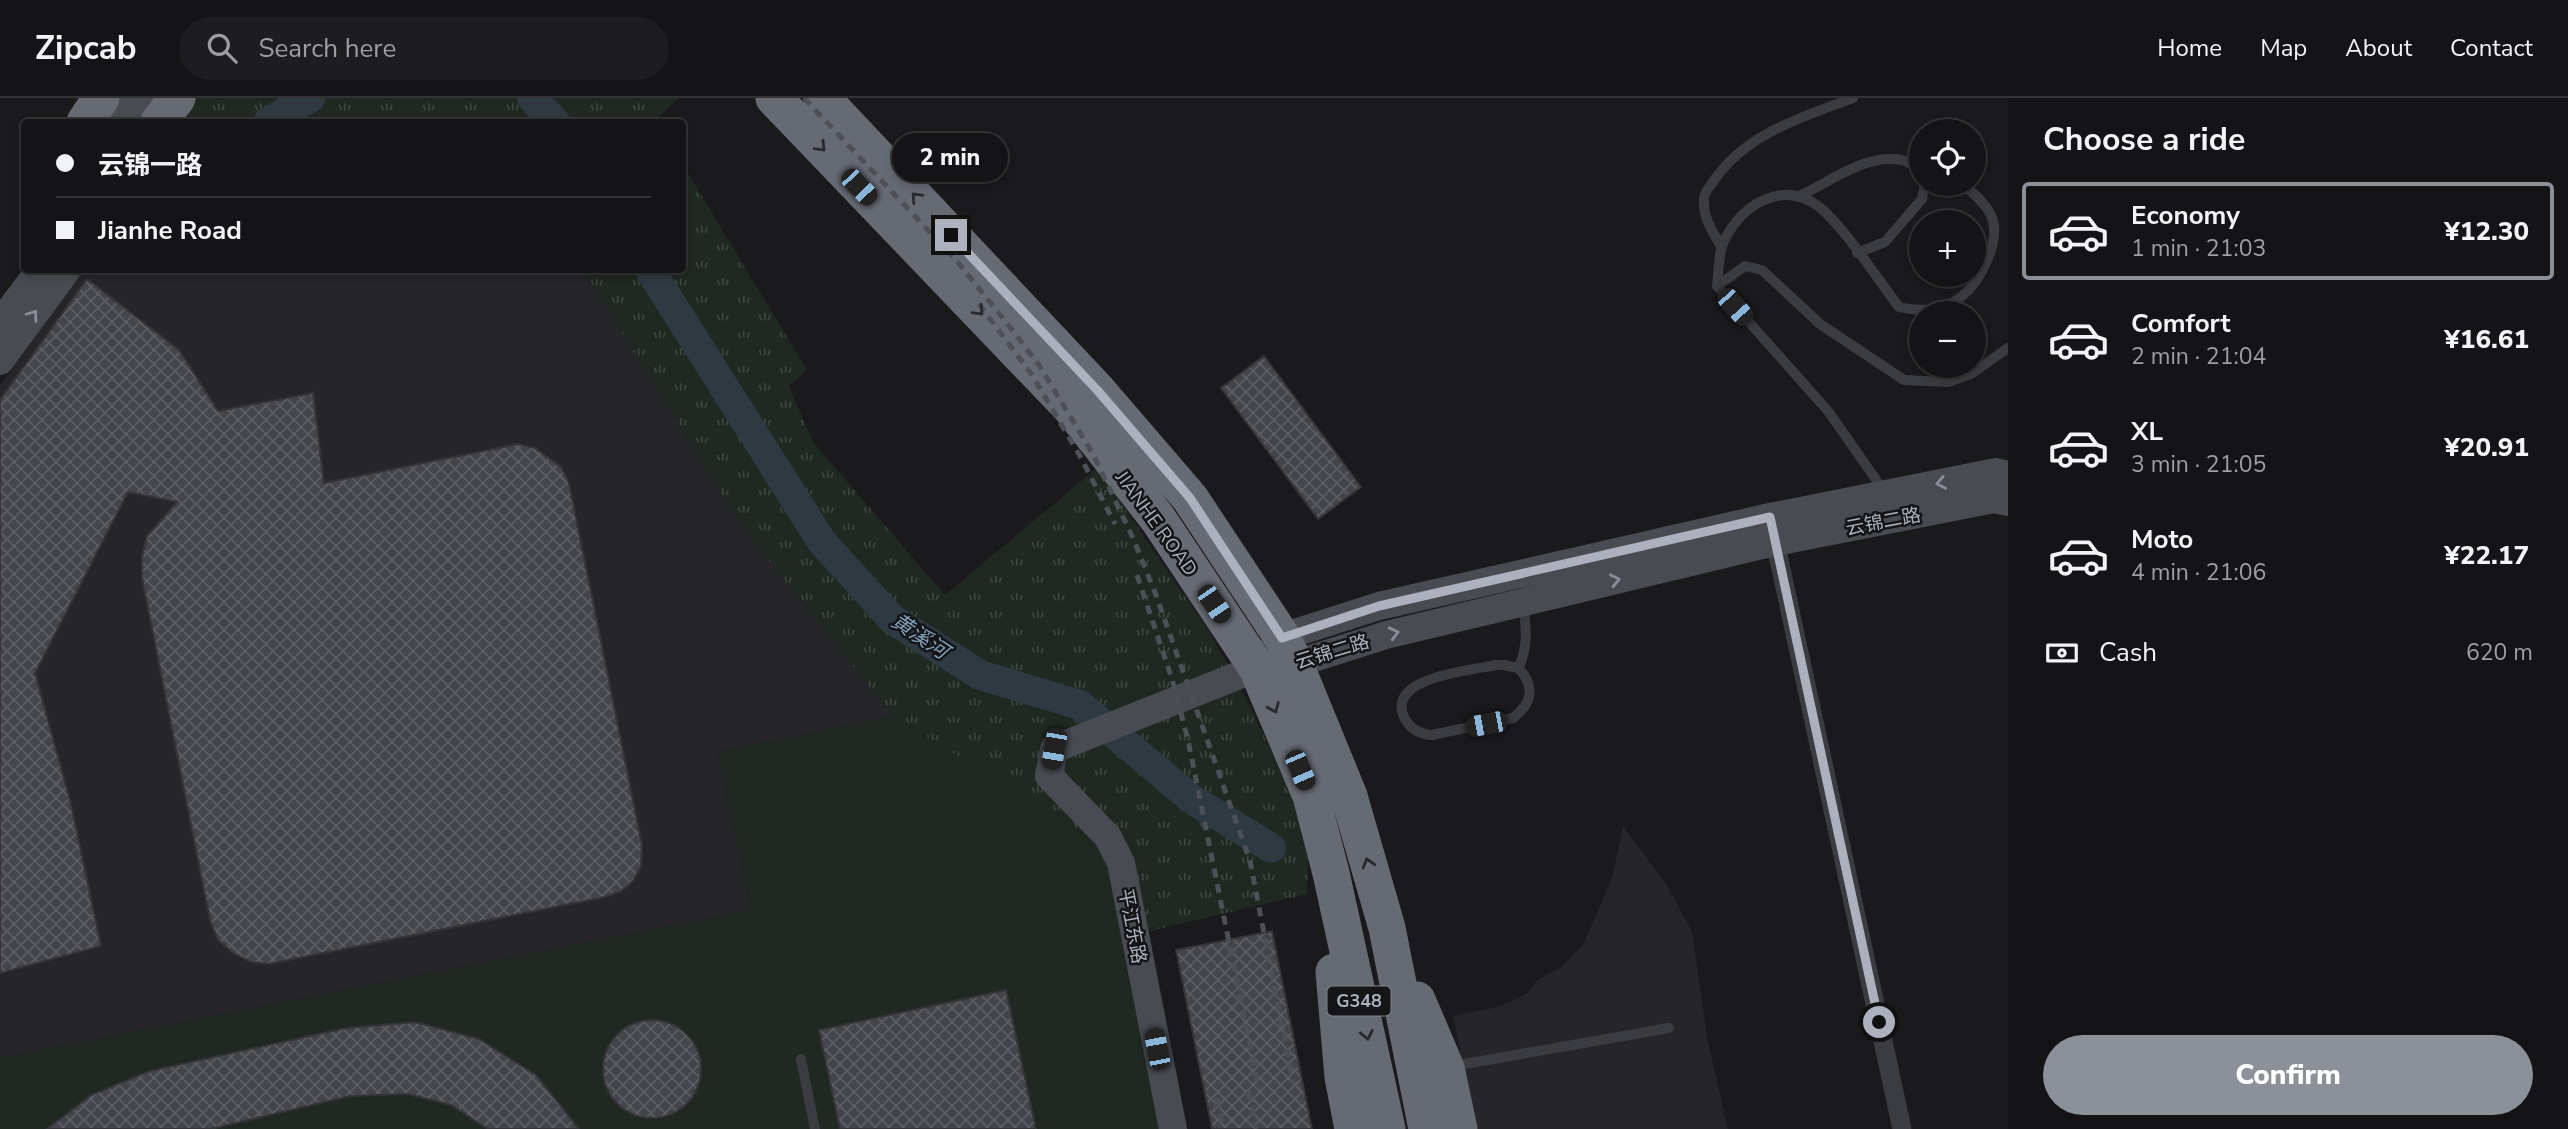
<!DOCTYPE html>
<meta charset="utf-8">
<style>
:root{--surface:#141416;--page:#1d1d1f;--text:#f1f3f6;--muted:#9d9ea1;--line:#333335;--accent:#8c9099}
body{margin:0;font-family:"Nunito Sans","Noto Sans SC",sans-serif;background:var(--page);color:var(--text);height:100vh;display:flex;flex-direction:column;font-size:26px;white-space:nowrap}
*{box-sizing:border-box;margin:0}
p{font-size:23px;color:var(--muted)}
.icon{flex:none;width:38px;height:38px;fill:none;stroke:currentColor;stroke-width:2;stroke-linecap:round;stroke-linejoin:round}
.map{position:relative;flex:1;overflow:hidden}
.side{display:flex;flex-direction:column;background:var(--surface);width:560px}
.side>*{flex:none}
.guide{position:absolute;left:21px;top:21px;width:665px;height:154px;border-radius:7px;box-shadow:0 4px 10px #0003,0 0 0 2px var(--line);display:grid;align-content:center;height:154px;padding:0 35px;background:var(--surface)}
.controls{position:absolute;left:1909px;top:21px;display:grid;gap:14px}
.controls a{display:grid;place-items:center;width:77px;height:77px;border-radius:50%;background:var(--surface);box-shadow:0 4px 10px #0003,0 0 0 2px var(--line);font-size:35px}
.end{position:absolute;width:32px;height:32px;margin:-16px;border:9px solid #acb1bd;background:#111;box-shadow:0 0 0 4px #111}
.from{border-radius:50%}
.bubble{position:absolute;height:49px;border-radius:24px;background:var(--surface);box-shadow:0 4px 10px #0003,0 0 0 2px var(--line);font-size:23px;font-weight:800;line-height:49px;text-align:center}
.car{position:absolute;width:21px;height:42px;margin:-21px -10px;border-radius:9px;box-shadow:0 0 5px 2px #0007;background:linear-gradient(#222 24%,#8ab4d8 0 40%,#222 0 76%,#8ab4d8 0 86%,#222 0)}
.guide b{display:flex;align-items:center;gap:24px;height:66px;font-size:26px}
.guide b+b{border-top:2px solid var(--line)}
.guide i{width:18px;height:18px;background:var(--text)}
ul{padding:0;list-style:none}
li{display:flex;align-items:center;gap:21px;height:98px;margin:0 14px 10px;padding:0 21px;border:4px solid transparent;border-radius:7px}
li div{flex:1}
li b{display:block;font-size:26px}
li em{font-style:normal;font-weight:800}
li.on{border-color:var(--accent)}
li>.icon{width:63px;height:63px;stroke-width:1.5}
h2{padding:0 35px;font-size:32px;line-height:84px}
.pay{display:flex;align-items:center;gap:18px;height:77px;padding:0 35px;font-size:26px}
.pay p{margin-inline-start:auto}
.button{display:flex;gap:14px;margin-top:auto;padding:14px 35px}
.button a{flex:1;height:80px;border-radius:42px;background:var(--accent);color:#fff;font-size:28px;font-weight:800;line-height:80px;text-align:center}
header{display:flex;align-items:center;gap:42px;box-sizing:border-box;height:98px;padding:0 35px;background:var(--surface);border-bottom:2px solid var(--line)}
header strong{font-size:33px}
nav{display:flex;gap:38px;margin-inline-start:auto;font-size:24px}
.search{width:490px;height:63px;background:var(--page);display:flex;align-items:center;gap:18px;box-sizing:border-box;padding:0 24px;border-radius:38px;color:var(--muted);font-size:26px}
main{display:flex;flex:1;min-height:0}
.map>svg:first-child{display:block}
.built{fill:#26262a}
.green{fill:#1f2821}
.park{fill:url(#park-tufts)}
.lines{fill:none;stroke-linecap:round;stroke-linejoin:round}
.river{stroke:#2e3942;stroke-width:30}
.building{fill:url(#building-cross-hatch);stroke:#343439;stroke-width:2}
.lane{stroke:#3b3c42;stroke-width:10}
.street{stroke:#3b3c42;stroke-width:19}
.secondary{stroke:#484b52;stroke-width:28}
.highway{stroke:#666a73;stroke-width:37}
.rail{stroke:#4d5057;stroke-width:5;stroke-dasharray:9 7;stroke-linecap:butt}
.oneway{stroke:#292a2f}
.oneway2{stroke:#898d98}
.route{stroke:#acb1bd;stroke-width:9}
.labels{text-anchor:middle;stroke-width:5;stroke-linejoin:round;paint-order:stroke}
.shield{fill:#151518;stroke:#7f828c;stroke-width:2}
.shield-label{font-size:18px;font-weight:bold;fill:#acb1bd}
.street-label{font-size:19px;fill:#acb1bd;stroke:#151518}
.water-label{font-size:21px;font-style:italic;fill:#819fba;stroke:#151518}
</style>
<header>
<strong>Zipcab</strong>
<div class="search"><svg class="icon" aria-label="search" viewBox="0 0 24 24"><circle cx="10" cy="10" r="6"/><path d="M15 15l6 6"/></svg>Search here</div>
<nav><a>Home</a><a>Map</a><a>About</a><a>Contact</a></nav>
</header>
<main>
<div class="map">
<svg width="2008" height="1031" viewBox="0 0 2008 1031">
<defs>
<pattern id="park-tufts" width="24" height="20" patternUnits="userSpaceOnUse" patternTransform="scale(1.75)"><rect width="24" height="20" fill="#1f2821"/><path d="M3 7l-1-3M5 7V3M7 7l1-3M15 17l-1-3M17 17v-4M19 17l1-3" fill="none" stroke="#3d453f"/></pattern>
<pattern id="building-cross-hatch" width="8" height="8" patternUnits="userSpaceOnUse" patternTransform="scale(1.75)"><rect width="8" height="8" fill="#44454a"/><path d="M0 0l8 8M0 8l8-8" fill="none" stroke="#5c5d62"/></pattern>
</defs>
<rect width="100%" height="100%" fill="#1a1a1d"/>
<path class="built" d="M84,172H583L728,407L768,462L893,618L718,654L751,812L0,960V287Z
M1623,728L1666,786L1692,834L1708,944L1728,1031H1476L1453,918L1498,909L1526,896L1537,882L1563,868L1584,845L1612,780Z"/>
<path class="green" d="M893,618L1072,728L1097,748L1110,770L1161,1031H0V960L751,812L718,654Z"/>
<path class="park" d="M196,0H679L655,22L656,24H180Z
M683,67L807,272L789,288L813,344L945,497L1097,370L1210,535L1251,610L1292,699L1308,761L1307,796L1124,839L1110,770L1097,748L1072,728L893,618L768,462L728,407L583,172H682Z"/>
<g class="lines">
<path class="river" d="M532,0L555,24
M268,24L310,0
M650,172L822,444L892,521L980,577L1080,607L1193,702L1271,750"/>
</g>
<path class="building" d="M87,181L179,252L218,313L313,295L324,385L518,346L535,350L561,369L569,385L642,747L641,768L633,783L621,793L605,799L268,866L251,864L233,855L218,842L210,822L142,480V459L147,438L177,404L128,394L35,575L71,706L101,848L0,875V302Z
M1264,258L1361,389L1318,421L1221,290Z
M1272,833L1312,1031H1212L1176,852Z
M1006,892L1036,1031H840L819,932Z
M603 971a49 49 0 1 1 98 0a49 49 0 1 1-98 0Z
M415,924L479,941L536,977L579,1031H488L451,1007L408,996L350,998L211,1031H47L91,997L150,973L346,930Z"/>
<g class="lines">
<path class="lane" d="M1799,98C1830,84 1866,55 1902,62C1909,64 1915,69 1922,72
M1722,150C1713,134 1702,119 1704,100C1705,93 1711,87 1715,81C1747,35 1803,19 1853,0
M1857,155L1885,144L1922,101L1925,86
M1717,188C1719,174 1718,153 1725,141C1743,106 1782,82 1818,108C1844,128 1878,182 1899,209C1919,214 1944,213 1961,199C1981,183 2002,142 1991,117C1984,104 1973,94 1961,86
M1884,393L1828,313L1717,188L1745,168L1762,172L1820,226L1904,282L1948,284L1971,276L2008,250
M1518,570C1536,588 1532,606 1513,620L1432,637C1420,636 1411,632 1405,621C1383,579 1473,572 1496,567H1504L1518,570C1529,549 1526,529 1523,505
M801,961L815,1031
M1453,968L1669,930"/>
<path class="street" d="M1773,434L1902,1031"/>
<path class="secondary" d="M107,24L124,0
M136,24L153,0
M0,225L40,172
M0,263L67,172
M1271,553L1282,539L1379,508L1770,419L1996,374L2008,377
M1173,1031L1121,765L1108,739L1049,678L1054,651L1257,570L1295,566L1386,537L1775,444L1994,401L2008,404"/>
<path class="highway" d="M774,0L1072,311L1158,421L1257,570L1311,698L1331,775L1387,1031
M822,0L1098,293L1190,400L1282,539L1295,566L1349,698L1387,830L1427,1031
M85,24L101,0
M159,24L177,0
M1334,874L1343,979L1353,1031
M1417,902L1446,970L1459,1031"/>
<path class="rail" d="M804,0L956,162L1006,224L1039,267L1093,356L1133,440L1156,497L1250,763L1293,985
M979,206L1032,277L1080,358L1115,426
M1137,477L1172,581L1188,642L1259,992
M1248,993L1256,1031
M1217,1000L1223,1031"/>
</g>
<defs><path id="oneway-chevron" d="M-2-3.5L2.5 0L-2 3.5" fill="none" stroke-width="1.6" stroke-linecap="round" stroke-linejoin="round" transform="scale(1.75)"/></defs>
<g class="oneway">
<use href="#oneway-chevron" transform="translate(821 49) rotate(46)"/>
<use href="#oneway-chevron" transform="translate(916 99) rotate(-133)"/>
<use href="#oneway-chevron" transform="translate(979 213) rotate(46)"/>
<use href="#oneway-chevron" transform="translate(1274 610) rotate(67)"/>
<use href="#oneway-chevron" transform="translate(1368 765) rotate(-106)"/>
<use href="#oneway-chevron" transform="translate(1367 937) rotate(78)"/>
</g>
<g class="oneway2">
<use href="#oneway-chevron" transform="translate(33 217) rotate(-54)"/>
<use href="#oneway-chevron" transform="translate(1941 385) rotate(169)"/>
<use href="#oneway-chevron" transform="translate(1615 482) rotate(-13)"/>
<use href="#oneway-chevron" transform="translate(1394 535) rotate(-14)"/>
</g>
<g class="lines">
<path class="route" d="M951,137L1098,293L1190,400L1282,540L1379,508L1770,419L1879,924"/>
</g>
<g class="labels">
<rect class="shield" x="1327.5" y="888.5" width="63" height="29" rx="5"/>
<g class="shield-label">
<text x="1359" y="909">G348</text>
</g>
<g class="street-label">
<text transform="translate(1883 423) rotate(-11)" y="7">云锦二路</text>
<text transform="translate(1157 425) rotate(54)" y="7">JIANHE ROAD</text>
<text transform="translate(1332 553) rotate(-17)" y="7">云锦二路</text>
<text transform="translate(1133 828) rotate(79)" y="7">平江东路</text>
</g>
<g class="water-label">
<text transform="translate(920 538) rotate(34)" y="7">黄溪河</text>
</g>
</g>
</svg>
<div class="controls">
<a><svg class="icon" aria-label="locate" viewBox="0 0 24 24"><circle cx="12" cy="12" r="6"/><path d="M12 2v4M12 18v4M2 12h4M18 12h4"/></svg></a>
<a>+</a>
<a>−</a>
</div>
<i class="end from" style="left:1879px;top:924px"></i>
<i class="end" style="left:951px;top:137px"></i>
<div class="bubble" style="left:892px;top:35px;width:116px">2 min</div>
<i class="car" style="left:859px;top:89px;rotate:136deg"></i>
<i class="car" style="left:1735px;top:209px;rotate:138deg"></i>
<i class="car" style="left:1214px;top:506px;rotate:146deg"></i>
<i class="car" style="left:1486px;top:626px;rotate:259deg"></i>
<i class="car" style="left:1054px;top:651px;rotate:190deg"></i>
<i class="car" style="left:1300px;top:672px;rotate:157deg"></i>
<i class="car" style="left:1157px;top:951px;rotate:349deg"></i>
<div class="guide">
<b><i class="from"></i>云锦一路</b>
<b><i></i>Jianhe Road</b>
</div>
</div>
<section class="side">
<h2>Choose a ride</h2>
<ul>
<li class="on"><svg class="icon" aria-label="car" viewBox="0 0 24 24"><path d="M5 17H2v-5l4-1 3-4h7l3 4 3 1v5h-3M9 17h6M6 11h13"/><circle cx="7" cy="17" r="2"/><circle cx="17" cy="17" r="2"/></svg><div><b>Economy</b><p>1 min · 21:03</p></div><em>¥12.30</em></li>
<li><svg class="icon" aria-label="car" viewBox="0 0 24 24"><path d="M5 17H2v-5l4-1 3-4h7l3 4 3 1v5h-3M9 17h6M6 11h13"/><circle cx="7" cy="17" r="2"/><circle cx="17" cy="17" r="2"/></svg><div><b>Comfort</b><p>2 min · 21:04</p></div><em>¥16.61</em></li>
<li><svg class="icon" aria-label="car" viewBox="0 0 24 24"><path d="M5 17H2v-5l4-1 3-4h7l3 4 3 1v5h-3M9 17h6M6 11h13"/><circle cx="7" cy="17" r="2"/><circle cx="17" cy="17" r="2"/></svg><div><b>XL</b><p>3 min · 21:05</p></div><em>¥20.91</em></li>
<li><svg class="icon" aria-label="car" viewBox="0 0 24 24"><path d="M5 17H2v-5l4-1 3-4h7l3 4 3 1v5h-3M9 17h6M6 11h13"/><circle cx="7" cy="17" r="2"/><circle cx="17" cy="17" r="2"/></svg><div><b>Moto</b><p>4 min · 21:06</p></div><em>¥22.17</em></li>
</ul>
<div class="pay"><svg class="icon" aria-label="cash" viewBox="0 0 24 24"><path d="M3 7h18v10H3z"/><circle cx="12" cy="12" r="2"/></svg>Cash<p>620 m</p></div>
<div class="button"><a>Confirm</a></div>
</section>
</main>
